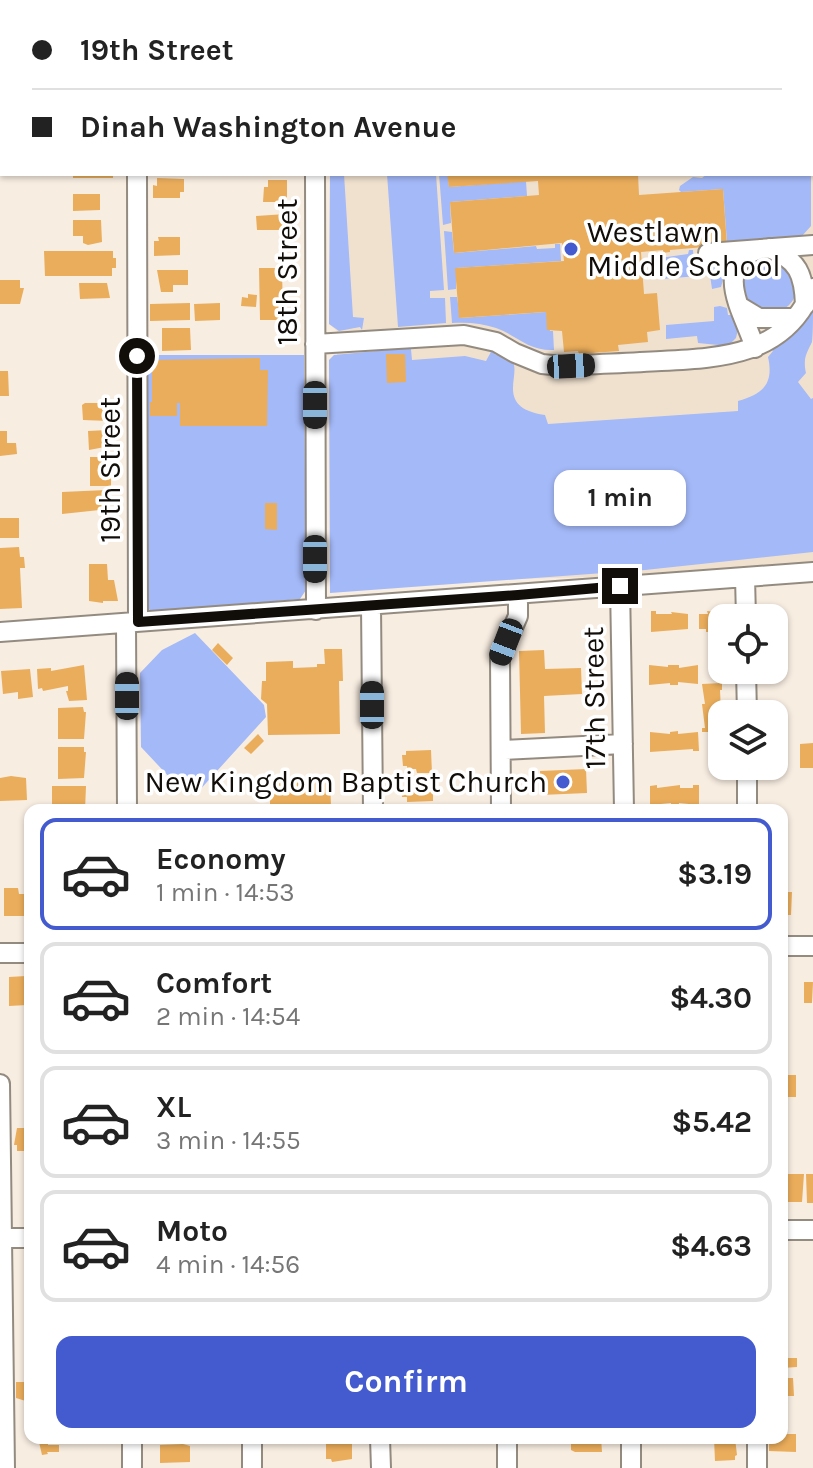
<!DOCTYPE html>
<meta charset="utf-8">
<style>
:root{--surface:#fff;--page:#f6f6f6;--text:#222;--muted:#767676;--line:#e0e0e0;--accent:#435bcf}
body{margin:0;font-family:Karla,sans-serif;background:var(--page);color:var(--text);height:100vh;display:flex;flex-direction:column;font-size:30px;white-space:nowrap}
*{box-sizing:border-box;margin:0}
p{font-size:26px;color:var(--muted)}
.icon{flex:none;width:44px;height:44px;fill:none;stroke:currentColor;stroke-width:2;stroke-linecap:round;stroke-linejoin:round}
.map{position:relative;flex:1;overflow:hidden}
.side{position:absolute;left:24px;top:804px;width:764px;height:640px;display:flex;flex-direction:column;background:var(--surface);border-radius:16px;box-shadow:0 2px 6px #0004}
.side>*{flex:none}
.top-card{position:absolute;left:0px;top:0px;width:814px;height:176px;box-shadow:0 2px 6px #0004;display:grid;align-content:center;height:176px;padding:0 32px;background:var(--surface)}
.tools{position:absolute;left:708px;top:604px;display:grid;gap:16px}
.tools a{display:grid;place-items:center;width:80px;height:80px;border-radius:16px;background:var(--surface);box-shadow:0 2px 6px #0004;font-size:40px}
.end{position:absolute;width:36px;height:36px;margin:-18px;border:10px solid #110d09;background:#fff;box-shadow:0 0 0 4px #fff}
.from{border-radius:50%}
.bubble{position:absolute;height:56px;border-radius:16px;background:var(--surface);box-shadow:0 2px 6px #0004;font-size:26px;font-weight:700;line-height:56px;text-align:center}
.car{position:absolute;width:24px;height:48px;margin:-24px -12px;border-radius:10px;box-shadow:0 0 6px 2px #0007;background:linear-gradient(#222 24%,#8ab4d8 0 40%,#222 0 76%,#8ab4d8 0 86%,#222 0)}
.top-card b{display:flex;align-items:center;gap:28px;height:76px;font-size:30px}
.top-card b+b{border-top:2px solid var(--line)}
.top-card i{width:20px;height:20px;background:var(--text)}
ul{padding:14px 0 0;list-style:none}
li{display:flex;align-items:center;gap:24px;height:112px;margin:0 16px 12px;padding:0 16px;border:4px solid var(--line);border-radius:16px}
li div{flex:1}
li b{display:block;font-size:30px}
li em{font-style:normal;font-weight:700}
li.current{border-color:var(--accent)}
li>.icon{width:72px;height:72px;stroke-width:1.5}
.button{display:flex;gap:16px;margin-top:auto;padding:16px 32px}
.button a{flex:1;height:92px;border-radius:16px;background:var(--accent);color:#fff;font-size:32px;font-weight:700;line-height:92px;text-align:center}
.map>svg:first-child{display:block}
.built{fill:#f0e1cf}
.green{fill:#a4b9f8}
.building{fill:#eaad5b}
.lines{fill:none;stroke-linecap:round;stroke-linejoin:round}
.minor-casing{stroke:#948b80;stroke-width:22}
.major-casing{stroke:#948b80;stroke-width:26}
.minor{stroke:#fff;stroke-width:18}
.major{stroke:#fff;stroke-width:22}
.route{stroke:#110d09;stroke-width:10}
.poi-dot{fill:#435bcf;stroke:#fff;stroke-width:3}
.labels{text-anchor:middle;stroke-width:7;stroke-linejoin:round;paint-order:stroke}
.poi-label{font-size:30px;fill:#110d09;stroke:#fff;text-anchor:start}
.street-label{font-size:30px;fill:#110d09;stroke:#fff}
</style>
<div class="map">
<svg width="813" height="1468" viewBox="0 0 813 1468">
<rect width="100%" height="100%" fill="#f8ede1"/>
<path class="built" d="M813,35V563L666,575L337,584V331L329,324L330,174H812Z"/>
<path class="green" d="M330,174H344L353,317L364,318L362,330L360,327L339,331L329,324Z
M387,174H436L444,290L430,291V298H445L446,323L398,327Z
M439,174H448L449,187L526,181L527,196L450,202L451,223L443,225Z
M707,174H811V226L802,236L795,238L727,242L723,189L681,192L679,190L680,186L693,177L702,178Z
M444,231L452,232L454,253L536,246L537,249L555,248V244H560L561,261L456,268V289L448,290Z
M689,250H693L694,264L722,262L727,265L721,287L712,289L710,275L662,279L660,258L688,254Z
M743 286a27 27 0 1 1 54 0a27 27 0 1 1-54 0Z
M450,297H457L460,318L546,312L550,331H553L554,350C528,351 518,336 496,328C482,323 467,322 452,323Z
M720,306L727,308L728,315H733L739,325L736,338L728,346L698,343L697,336L666,339V325L714,321V307Z
M813,309C813,318 813,334 812,342C806,354 803,359 806,373L798,382L811,399L813,398V552L645,570L330,593L329,360L334,355L408,348L411,349L412,360L465,356L486,361L492,350L496,355C541,356 481,406 545,415L548,424L738,411V401C763,394 774,384 768,357L773,351L771,349L799,328Z
M142,355H304L306,590L300,599L153,612L144,606Z
M195,633L264,705L266,717L197,793L172,780L141,747L140,673L162,650Z"/>
<path class="building" d="M73,174H113V178H73Z
M447,174H638L639,195L723,189L727,245L670,250V252L663,253V250L641,252L644,294L657,293L660,330L647,332L648,342L618,345L619,351L579,354L578,351L564,352L562,331L547,330L546,312L459,318L455,268L564,261L562,243L454,253L450,202L539,195L538,181L449,187Z
M157,178L184,179V192H180V198H153V185L157,186Z
M268,180H287V202H263L264,187H268Z
M73,194H100V210L73,211Z
M286,214L287,230H257L256,216Z
M73,220H101L102,242L88,245L83,243V236H73Z
M158,237H180V255L154,256V241H159Z
M44,251H113V258H116V268H112V276H45Z
M259,268H282L283,320H260Z
M157,270H188V285H173V292H161Z
M0,280H20V288H24L20,304H0Z
M79,283H107L110,298L80,299Z
M248,294L257,295L256,307L241,306L242,297L248,298Z
M190,303V320L150,321V304Z
M220,303V320L195,321L194,304Z
M286,324L296,330L288,342L278,336Z
M162,328H190L191,350L162,351Z
M386,354H405L406,382L387,383Z
M260,358V370H268L267,426H180V403H177V416H150V402H152V360Z
M0,371H8L9,396H0Z
M85,403H108L109,421L83,420L82,405Z
M108,430L110,446L89,450L88,431Z
M0,431H7V443H16L17,454L0,456Z
M90,457H111V486H90Z
M106,490L109,509L62,514V492Z
M265,503H277V530L265,529Z
M0,518H19V538H0Z
M19,547L20,557H24L25,568H20L22,608L0,609V548Z
M89,564H107L108,580H114L118,601H103V603L89,601Z
M651,611H656V614H672L671,612L688,614V629L651,632Z
M707,611L732,614V611H736V618H722V629H717V632H706V629H699V614H708Z
M774,628H784L783,644H779V651H774Z
M218,643L233,658L227,665L212,650Z
M324,649H342L343,681H339L340,734L268,735L267,704L261,699L262,681H266V662L293,661V668L317,667V664H325Z
M544,650L545,669L581,668L582,694L544,696L545,733L521,734L519,651Z
M84,665L87,700L69,701L66,691H68V686L43,691L42,688L38,689L37,669L51,668V671Z
M649,665L668,667V665H679V668L698,665V684L678,682V685H670V683L649,685Z
M30,669L33,697L18,699V692L3,694L1,671Z
M722,683V690H720L722,732H702V728H705L702,704H705L702,684Z
M83,707L84,712H86L84,739H58V708Z
M678,731V734L698,732L699,751H693V749L650,752V732L670,734V732Z
M258,734L264,741L251,754L244,748Z
M813,743V768H800V744Z
M58,747H84V752H86L84,778L58,779Z
M431,750L432,773H417L416,769H407V766H403L402,755H406V751Z
M586,769L587,793L541,795L540,771Z
M11,776L26,778L27,800L0,801V778Z
M330,778L331,806L270,807V779Z
M433,781V801L407,802V797H402L401,786H407V782Z
M657,785V788L680,785V788H693V785H699V805L679,803V805H671V803L650,805V786Z
M52,786H86L85,810H67V804H62L63,806L52,804Z
M4,888H18L19,894H30V916H4Z
M782,892H792L791,915H782Z
M26,976L27,1005L9,1006V977Z
M804,982H813L812,1003H804Z
M782,1075H796V1097H784Z
M17,1128H30V1151H17V1145H14Z
M785,1174H804L802,1202H787Z
M806,1174H813V1203H807Z
M782,1351H787V1358H797V1367L782,1368Z
M782,1378H793L794,1396H782Z
M16,1382H30L29,1402L16,1398Z
M782,1434H796V1452L769,1451V1440L782,1438Z
M571,1438H601L602,1452H575L571,1450Z
M714,1438H735L737,1455L735,1456V1460L715,1461Z
M349,1440V1443H352V1459L332,1462L331,1459H326V1441Z
M48,1441V1445H59V1452H47L48,1454L42,1455L39,1442Z
M183,1444L190,1446V1462L160,1463V1445Z"/>
<g class="lines">
<defs>
<path id="minor" d="M33,0V2
M233,0V2
M490,0V2
M651,0V2
M782,0V2
M812,62L813,76
M137,174L138,622
M315,174L316,610
M769,248C798,260 804,274 805,305
M708,253L813,245
M739,306L759,318H795
M315,344L464,335L496,342L515,353L542,364L562,366C595,364 628,363 661,361C723,358 786,355 813,288
M755,348C745,315 710,266 760,249
M745,577L746,618
M620,586L624,810
M371,606L373,810
M126,623L127,810
M0,632L813,572
M746,670L747,714
M501,750L623,744
M747,766V810
M501,810L500,657L518,616V595
M782,946H813
M0,953H30
M0,1084L5,1468
M782,1230H813
M0,1238H30
M132,1438V1468
M252,1438V1468
M380,1438L381,1468
M507,1438V1468
M631,1438V1468
M757,1438V1468"/>
<path id="major" d="M812,4H813
M0,56H2"/>
</defs>
<use href="#minor" class="minor-casing"/>
<use href="#major" class="major-casing"/>
<use href="#minor" class="minor"/>
<use href="#major" class="major"/>
</g>
<g class="lines">
<path class="route" d="M137,356L138,622L518,595L620,586"/>
</g>
<g class="poi-dot">
<circle cx="571" cy="249" r="8"/>
<circle cx="563" cy="782" r="8"/>
</g>
<g class="labels">
<g class="poi-label">
<text x="587" y="242">Westlawn<tspan x="587" dy="34">Middle School</tspan></text>
<text x="547" y="792" text-anchor="end">New Kingdom Baptist Church</text>
</g>
<g class="street-label">
<text transform="translate(287 272) rotate(-90)" y="10">18th Street</text>
<text transform="translate(110 470) rotate(-90)" y="10">19th Street</text>
<text transform="translate(594 698) rotate(-91)" y="10">17th Street</text>
</g>
</g>
</svg>
<div class="tools">
<a><svg class="icon" aria-label="locate" viewBox="0 0 24 24"><circle cx="12" cy="12" r="6"/><path d="M12 2v4M12 18v4M2 12h4M18 12h4"/></svg></a>
<a><svg class="icon" aria-label="layers" viewBox="0 0 24 24"><path d="M12 4l9 5-9 5-9-5zM3 14l9 5 9-5"/></svg></a>
</div>
<i class="end from" style="left:137px;top:356px"></i>
<i class="end" style="left:620px;top:586px"></i>
<div class="bubble" style="left:554px;top:470px;width:132px">1 min</div>
<i class="car" style="left:571px;top:366px;rotate:87deg"></i>
<i class="car" style="left:315px;top:405px;rotate:180deg"></i>
<i class="car" style="left:315px;top:559px;rotate:180deg"></i>
<i class="car" style="left:506px;top:642px;rotate:201deg"></i>
<i class="car" style="left:127px;top:696px;rotate:0deg"></i>
<i class="car" style="left:372px;top:705px;rotate:0deg"></i>
<div class="top-card">
<b><i class="from"></i>19th Street</b>
<b><i></i>Dinah Washington Avenue</b>
</div>
<section class="side">
<ul>
<li class="current"><svg class="icon" aria-label="car" viewBox="0 0 24 24"><path d="M5 17H2v-5l4-1 3-4h7l3 4 3 1v5h-3M9 17h6M6 11h13"/><circle cx="7" cy="17" r="2"/><circle cx="17" cy="17" r="2"/></svg><div><b>Economy</b><p>1 min · 14:53</p></div><em>$3.19</em></li>
<li><svg class="icon" aria-label="car" viewBox="0 0 24 24"><path d="M5 17H2v-5l4-1 3-4h7l3 4 3 1v5h-3M9 17h6M6 11h13"/><circle cx="7" cy="17" r="2"/><circle cx="17" cy="17" r="2"/></svg><div><b>Comfort</b><p>2 min · 14:54</p></div><em>$4.30</em></li>
<li><svg class="icon" aria-label="car" viewBox="0 0 24 24"><path d="M5 17H2v-5l4-1 3-4h7l3 4 3 1v5h-3M9 17h6M6 11h13"/><circle cx="7" cy="17" r="2"/><circle cx="17" cy="17" r="2"/></svg><div><b>XL</b><p>3 min · 14:55</p></div><em>$5.42</em></li>
<li><svg class="icon" aria-label="car" viewBox="0 0 24 24"><path d="M5 17H2v-5l4-1 3-4h7l3 4 3 1v5h-3M9 17h6M6 11h13"/><circle cx="7" cy="17" r="2"/><circle cx="17" cy="17" r="2"/></svg><div><b>Moto</b><p>4 min · 14:56</p></div><em>$4.63</em></li>
</ul>
<div class="button"><a>Confirm</a></div>
</section>
</div>
